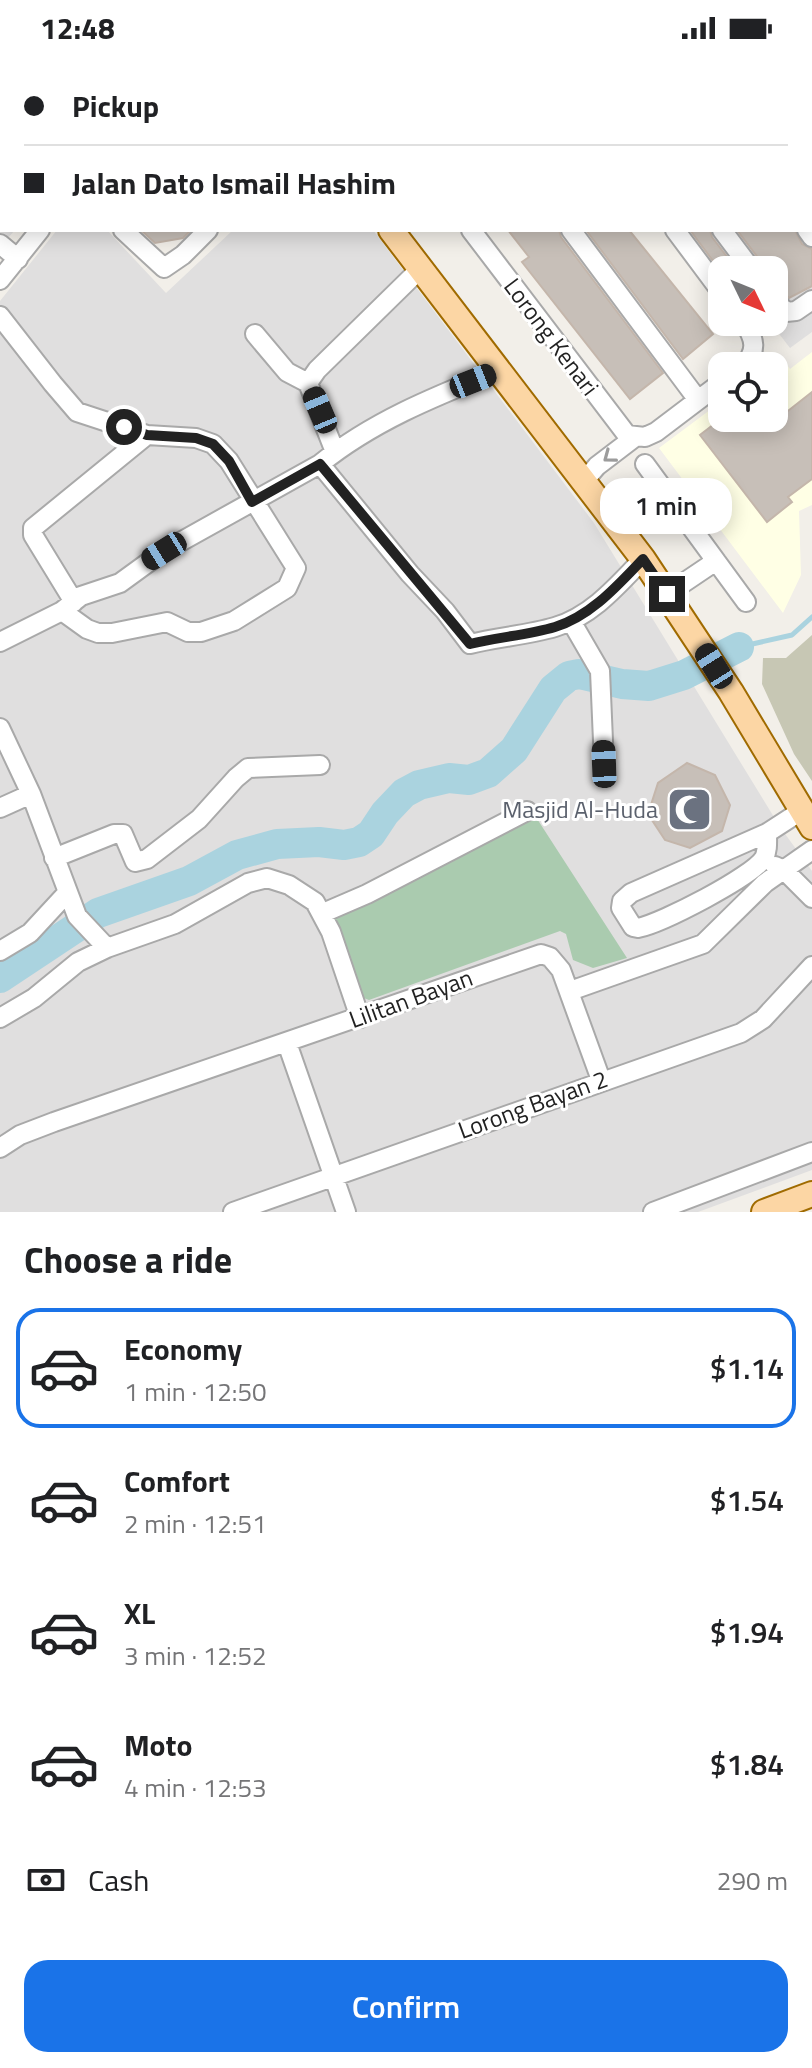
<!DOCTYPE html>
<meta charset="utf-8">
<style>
:root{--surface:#fff;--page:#f6f6f6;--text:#202124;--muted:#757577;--line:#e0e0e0;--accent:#1a73e8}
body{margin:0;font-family:"Titillium Web",sans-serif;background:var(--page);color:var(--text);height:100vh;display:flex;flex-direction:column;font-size:30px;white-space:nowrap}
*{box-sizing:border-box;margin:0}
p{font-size:26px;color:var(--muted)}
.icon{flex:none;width:44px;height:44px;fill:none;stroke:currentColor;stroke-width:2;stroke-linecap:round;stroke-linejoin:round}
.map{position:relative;height:1156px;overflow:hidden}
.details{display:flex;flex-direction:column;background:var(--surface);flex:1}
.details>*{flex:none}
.hud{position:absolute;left:0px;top:0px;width:812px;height:176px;box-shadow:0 4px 20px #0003;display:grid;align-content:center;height:176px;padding:0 24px;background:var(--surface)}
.needle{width:52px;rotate:133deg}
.tools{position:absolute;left:708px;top:200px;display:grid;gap:16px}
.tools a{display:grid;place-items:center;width:80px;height:80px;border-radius:16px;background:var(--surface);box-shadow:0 4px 20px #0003;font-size:40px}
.end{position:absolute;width:36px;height:36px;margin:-18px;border:10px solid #222;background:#fff;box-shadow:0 0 0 4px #fff}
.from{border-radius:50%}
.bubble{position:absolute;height:56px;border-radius:24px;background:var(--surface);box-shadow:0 4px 20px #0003;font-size:26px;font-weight:600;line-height:56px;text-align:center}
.car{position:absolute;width:24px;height:48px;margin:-24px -12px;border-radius:10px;box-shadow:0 0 6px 2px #0007;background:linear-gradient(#222 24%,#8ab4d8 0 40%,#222 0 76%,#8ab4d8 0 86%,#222 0)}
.hud b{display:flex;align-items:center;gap:28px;height:76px;font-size:30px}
.hud b+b{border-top:2px solid var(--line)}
.hud i{width:20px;height:20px;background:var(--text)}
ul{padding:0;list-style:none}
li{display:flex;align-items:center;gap:24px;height:120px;margin:0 16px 12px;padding:0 8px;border:4px solid transparent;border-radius:24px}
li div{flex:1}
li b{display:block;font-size:30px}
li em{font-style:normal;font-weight:600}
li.selected{border-color:var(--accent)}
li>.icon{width:72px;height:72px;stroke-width:1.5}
h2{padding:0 24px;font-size:36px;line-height:96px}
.pay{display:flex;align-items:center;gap:20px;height:88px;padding:0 24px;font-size:30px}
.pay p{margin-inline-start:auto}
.action{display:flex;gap:16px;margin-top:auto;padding:16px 24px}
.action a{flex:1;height:92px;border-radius:24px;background:var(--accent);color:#fff;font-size:32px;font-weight:600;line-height:92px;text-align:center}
.status{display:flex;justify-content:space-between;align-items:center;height:56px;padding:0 40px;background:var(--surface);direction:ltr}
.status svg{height:22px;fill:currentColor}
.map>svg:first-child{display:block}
.residential{fill:#e0dfdf}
.education{fill:#ffffe5}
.construction{fill:#c7c7b4}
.cemetery{fill:#aacbaf}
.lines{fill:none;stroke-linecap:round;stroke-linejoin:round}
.stream{stroke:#aad3df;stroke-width:5}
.river{stroke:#aad3df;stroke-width:30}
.building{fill:#c7bfb8;stroke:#c4b6ab;stroke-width:2}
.minor-casing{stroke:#a9a9a9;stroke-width:22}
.major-casing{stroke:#a06b00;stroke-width:28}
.minor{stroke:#fff;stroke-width:18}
.major{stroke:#fcd6a4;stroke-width:24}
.oneway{stroke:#9c9c9c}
.route{stroke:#222;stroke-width:10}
.labels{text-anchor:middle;stroke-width:6;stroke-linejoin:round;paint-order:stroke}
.street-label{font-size:24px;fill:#222;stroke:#fff}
.worship-label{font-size:24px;fill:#5b616d;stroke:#fff;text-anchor:end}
</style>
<div class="status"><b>12:48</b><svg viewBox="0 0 49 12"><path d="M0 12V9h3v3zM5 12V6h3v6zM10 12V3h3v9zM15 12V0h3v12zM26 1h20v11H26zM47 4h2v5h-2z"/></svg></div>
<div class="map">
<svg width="812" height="1156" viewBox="0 0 812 1156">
<rect width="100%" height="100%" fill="#f2efe9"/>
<path class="residential" d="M0,0H134L2,2V174H15L0,191Z
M573,0H812V276L790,292L770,266H774V214H731L702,174H810V2Z
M57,174H107L166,237L233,174H373L594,467L780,771L812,815V1114L698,1156H0V245Z"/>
<path class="education" d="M812,296V449L799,455L801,519L783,557L659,392L718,348L716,344L722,339V362H774V310H760L777,297L790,313Z"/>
<path class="construction" d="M812,579V725L794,698L762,628L763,602H786Z"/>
<path class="cemetery" d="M532,755L627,902L593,912L573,904L566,878L560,875L369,944L361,941L334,860Z"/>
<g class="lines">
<path class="stream" d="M739,591L792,579L812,561"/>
<path class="river" d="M0,922L98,857L189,825L237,799L277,788L319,786L344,789L359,786L371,778L385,757L404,737L419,729L449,722L469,724L488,717L514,694L553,633L569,620L579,618L622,628L649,630L684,619L739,591"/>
</g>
<path class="building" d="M141,174H190V175L183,182L155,187Z
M508,174H559L561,181L663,317L630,343L522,206L529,201Z
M586,174H629L713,278L683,303Z
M690,174H710L712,181L737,214H722V217Z
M737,174H795L802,188L812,193V230L789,242L782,234L774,231V214H764L762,207Z
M812,336V423L788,441L792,446L767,466L700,379L722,362H779Z
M687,707L715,719L730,749L722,775L690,792L665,784L648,758L658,727Z"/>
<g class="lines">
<defs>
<path id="minor" d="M254,0L255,2
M438,0L440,2
M550,0L551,2
M719,0L721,2
M107,2L108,0
M173,2L176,0
M387,2L393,0
M609,2L611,0
M810,75L812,74
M0,159L2,156
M123,174L164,212L183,199L208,174
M471,174L627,379L645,381L656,376L722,326
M571,174L698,344
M675,174L722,237
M722,174L752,214
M807,174L812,181
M0,188L18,203
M0,224L40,174
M774,243L786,256L796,255L812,244
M0,260L53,328L77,356L147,379L196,382L213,388L229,405L296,512L287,532L234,565L201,576H188L167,566L112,577H98L87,573L62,555
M255,278L287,316L308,327L335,396
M743,310C758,295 755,283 744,266
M308,327L317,314L420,213
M320,408L410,518L445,555L470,588C498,581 528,579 555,571C592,560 618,529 643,503
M645,408L746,546
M585,424L597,410L635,381
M667,538L716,505
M74,546L33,479V472L147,379
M571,565L600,615L604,708
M0,586L62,555L81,540L120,527L164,495L320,408C373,365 436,340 498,315
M0,672L31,738L77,860L107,892
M0,752L31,738
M767,777C767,786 768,794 764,802C752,821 662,867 638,872L633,871L621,852L622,845L631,837L767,777L801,755
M54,802L114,778H123L135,806L147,803L199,763L236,722L248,712L320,709
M775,810L784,814L812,842
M323,857L367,838L527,755
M0,895L30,877L67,837
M570,935L703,888L765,827L812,794
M0,962L34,942L78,906L107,892L175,868L248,827L267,822L289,829L315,846L331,876L360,962
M287,987L346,1156
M0,1092L20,1079L54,1066L541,898L550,901L561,914L601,1024
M233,1156L741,977L763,963L812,910
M653,1156L812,1096"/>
<path id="major" d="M307,0L309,2
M391,174L643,503L731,636L812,771
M764,1156L812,1138"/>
</defs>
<use href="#minor" class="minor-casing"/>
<use href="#major" class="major-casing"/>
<use href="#minor" class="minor"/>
<use href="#major" class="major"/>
</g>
<defs><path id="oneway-chevron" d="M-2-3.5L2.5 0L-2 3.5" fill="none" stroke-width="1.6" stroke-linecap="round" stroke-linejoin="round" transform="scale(2)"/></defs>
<use class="oneway" href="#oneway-chevron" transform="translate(609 401) rotate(143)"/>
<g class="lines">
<path class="route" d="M124,371L147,379L196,382L213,388L229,405L252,446L320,408L470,588C498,581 528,579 555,571C591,560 618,529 643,503L667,538"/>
</g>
<defs>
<symbol id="mosque-square" viewBox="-11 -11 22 22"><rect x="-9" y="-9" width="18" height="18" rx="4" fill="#6b7280" stroke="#fff"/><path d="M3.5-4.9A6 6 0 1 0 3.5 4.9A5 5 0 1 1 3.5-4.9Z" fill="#fff"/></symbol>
</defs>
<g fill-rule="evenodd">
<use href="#mosque-square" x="664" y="728" width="51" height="51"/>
</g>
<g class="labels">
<g class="street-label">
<text transform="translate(551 281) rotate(53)" y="8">Lorong Kenari</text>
<text transform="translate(411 943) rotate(-20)" y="8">Lilitan Bayan</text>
<text transform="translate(533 1049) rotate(-20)" y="8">Lorong Bayan 2</text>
</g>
<g class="worship-label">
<text x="658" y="762">Masjid Al-Huda</text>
</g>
</g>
</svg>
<div class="tools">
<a><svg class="needle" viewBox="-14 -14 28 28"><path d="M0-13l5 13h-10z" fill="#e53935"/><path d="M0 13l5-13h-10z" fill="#757577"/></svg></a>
<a><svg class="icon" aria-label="locate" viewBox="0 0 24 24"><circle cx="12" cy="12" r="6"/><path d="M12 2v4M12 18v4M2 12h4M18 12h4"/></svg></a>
</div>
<i class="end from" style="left:124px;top:371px"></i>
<i class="end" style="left:667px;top:538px"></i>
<div class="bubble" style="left:600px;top:422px;width:132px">1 min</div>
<i class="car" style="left:473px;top:325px;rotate:68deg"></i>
<i class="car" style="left:320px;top:354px;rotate:337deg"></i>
<i class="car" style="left:164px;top:495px;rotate:238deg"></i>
<i class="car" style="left:714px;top:610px;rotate:328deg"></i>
<i class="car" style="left:604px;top:708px;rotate:358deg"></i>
<div class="hud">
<b><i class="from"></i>Pickup</b>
<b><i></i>Jalan Dato Ismail Hashim</b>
</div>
</div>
<section class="details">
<h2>Choose a ride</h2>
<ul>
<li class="selected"><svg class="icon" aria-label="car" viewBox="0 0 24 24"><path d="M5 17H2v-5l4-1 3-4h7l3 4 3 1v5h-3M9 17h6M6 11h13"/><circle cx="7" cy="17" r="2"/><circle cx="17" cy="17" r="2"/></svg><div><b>Economy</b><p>1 min · 12:50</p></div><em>$1.14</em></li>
<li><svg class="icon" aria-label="car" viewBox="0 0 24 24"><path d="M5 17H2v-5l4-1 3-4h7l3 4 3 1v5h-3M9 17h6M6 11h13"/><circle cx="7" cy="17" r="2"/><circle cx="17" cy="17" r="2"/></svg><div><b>Comfort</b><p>2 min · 12:51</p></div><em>$1.54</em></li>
<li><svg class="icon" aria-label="car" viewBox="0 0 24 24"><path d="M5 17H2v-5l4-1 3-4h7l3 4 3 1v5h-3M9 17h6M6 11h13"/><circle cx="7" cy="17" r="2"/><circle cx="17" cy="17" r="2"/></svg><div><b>XL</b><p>3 min · 12:52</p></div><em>$1.94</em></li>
<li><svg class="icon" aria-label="car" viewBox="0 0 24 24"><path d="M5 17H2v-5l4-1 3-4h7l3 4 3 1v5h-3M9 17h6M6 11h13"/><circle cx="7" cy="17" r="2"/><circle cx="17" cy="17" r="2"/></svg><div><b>Moto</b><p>4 min · 12:53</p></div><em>$1.84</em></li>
</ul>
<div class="pay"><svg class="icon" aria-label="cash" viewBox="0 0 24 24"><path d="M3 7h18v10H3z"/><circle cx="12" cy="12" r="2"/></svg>Cash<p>290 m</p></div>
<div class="action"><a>Confirm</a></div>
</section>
